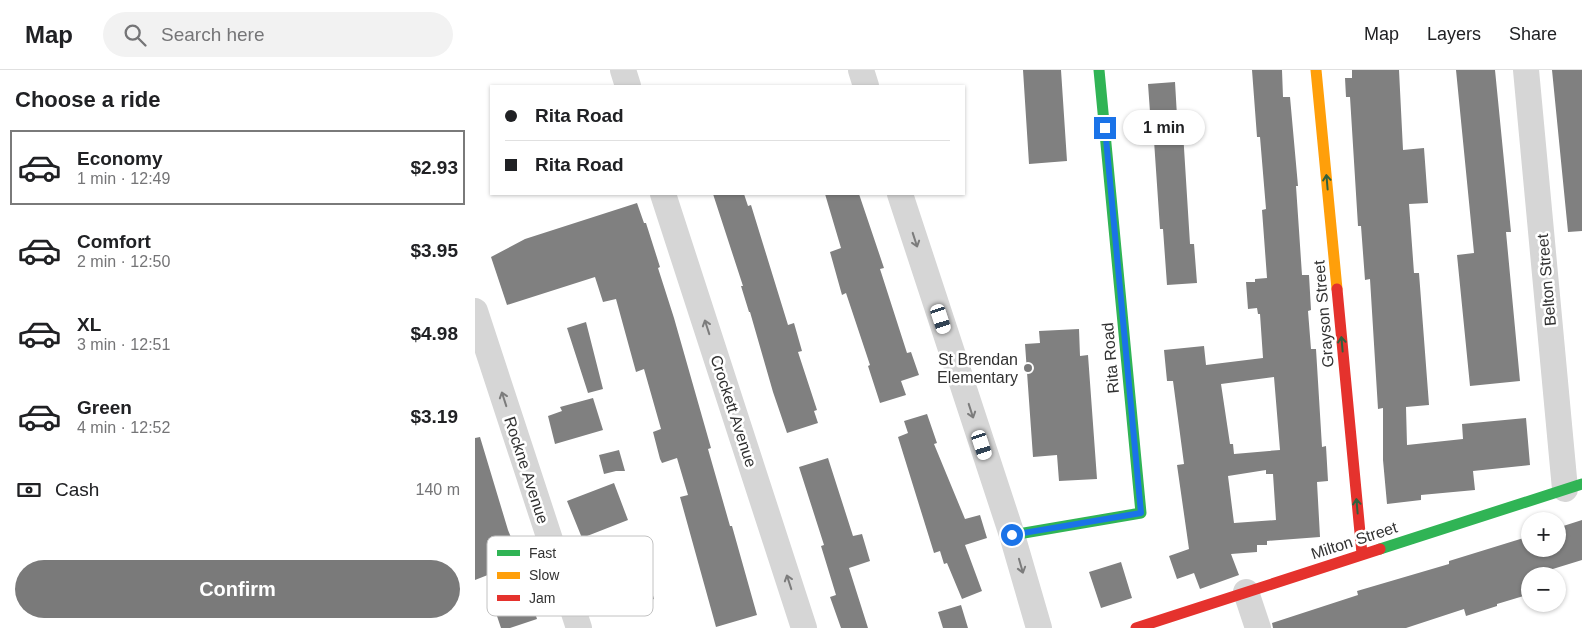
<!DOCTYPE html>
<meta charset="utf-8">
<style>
:root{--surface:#fff;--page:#f2f2f2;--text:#202124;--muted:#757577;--line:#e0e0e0;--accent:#7a7a7a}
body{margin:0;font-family:Helvetica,sans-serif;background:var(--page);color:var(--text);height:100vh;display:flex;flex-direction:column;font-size:19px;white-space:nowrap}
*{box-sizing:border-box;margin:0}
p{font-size:16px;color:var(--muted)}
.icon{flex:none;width:28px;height:28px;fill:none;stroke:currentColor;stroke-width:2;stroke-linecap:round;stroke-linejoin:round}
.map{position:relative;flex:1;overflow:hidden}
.drawer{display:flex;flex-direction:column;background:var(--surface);width:475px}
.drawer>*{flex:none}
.guide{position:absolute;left:15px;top:15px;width:475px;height:110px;border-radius:0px;box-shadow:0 1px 4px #0004;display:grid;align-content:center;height:110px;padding:0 15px;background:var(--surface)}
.fabs{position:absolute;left:1046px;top:442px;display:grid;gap:10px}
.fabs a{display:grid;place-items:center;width:45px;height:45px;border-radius:50%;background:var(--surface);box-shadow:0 1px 4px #0004;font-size:25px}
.end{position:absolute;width:22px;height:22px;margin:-11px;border:6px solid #1a73e8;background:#fff;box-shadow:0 0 0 2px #fff}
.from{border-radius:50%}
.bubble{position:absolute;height:35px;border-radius:18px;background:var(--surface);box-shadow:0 1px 4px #0004;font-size:16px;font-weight:600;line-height:35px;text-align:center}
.car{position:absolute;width:15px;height:30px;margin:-15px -8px;border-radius:6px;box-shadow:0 0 4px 1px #0007;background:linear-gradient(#fff 24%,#345 0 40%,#fff 0 76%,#345 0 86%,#fff 0)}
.guide b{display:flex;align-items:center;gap:18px;height:48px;font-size:19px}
.guide b+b{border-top:1px solid var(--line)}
.guide i{width:12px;height:12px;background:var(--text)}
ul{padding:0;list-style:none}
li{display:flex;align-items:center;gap:15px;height:75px;margin:0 10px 8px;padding:0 5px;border:2px solid transparent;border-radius:0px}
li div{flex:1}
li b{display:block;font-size:19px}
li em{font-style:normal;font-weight:600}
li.active{border-color:var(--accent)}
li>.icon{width:45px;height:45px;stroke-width:1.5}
h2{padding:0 15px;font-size:22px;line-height:60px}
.pay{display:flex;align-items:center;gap:12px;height:55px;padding:0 15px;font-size:19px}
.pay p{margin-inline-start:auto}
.primary-button{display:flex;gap:10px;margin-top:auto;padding:10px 15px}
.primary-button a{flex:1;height:58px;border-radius:30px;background:var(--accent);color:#fff;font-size:20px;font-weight:600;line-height:58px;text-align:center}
header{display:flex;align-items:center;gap:30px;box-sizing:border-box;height:70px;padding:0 25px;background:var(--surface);border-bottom:1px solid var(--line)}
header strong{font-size:24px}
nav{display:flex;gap:28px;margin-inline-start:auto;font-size:18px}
.search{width:350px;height:45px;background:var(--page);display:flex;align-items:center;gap:12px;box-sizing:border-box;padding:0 18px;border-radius:28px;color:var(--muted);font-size:19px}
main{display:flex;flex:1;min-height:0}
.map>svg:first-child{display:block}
.building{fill:#808080;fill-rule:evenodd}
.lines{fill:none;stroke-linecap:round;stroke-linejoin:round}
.street{stroke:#d6d6d6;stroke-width:26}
.fast{stroke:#30b455;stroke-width:11}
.slow{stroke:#ff9f0a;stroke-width:11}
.jam{stroke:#e5322d;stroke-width:11}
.oneway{stroke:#31603e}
.oneway2{stroke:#7c7c7c}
.route{stroke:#1a73e8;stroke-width:6}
.poi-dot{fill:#7a7a7a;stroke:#fff;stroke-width:2}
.labels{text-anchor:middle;stroke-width:5;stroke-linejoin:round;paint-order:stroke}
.street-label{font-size:16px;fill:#323232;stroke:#fff}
.poi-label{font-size:16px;fill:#323232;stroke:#fff;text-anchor:end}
.key{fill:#fff;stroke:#c2c2c2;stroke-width:1}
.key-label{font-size:14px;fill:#323232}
</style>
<header>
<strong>Map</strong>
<div class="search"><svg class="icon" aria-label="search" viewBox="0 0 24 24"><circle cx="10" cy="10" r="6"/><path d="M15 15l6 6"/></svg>Search here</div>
<nav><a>Map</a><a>Layers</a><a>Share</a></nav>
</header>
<main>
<section class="drawer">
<h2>Choose a ride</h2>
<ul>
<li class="active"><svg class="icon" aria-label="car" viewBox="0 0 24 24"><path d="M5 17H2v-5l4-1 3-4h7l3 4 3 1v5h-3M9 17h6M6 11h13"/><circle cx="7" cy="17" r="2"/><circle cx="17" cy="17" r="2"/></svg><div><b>Economy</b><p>1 min · 12:49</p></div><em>$2.93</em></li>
<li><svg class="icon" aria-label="car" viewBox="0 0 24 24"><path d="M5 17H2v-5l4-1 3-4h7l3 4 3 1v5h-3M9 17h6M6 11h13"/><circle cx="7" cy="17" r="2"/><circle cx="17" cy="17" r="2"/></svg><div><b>Comfort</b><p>2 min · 12:50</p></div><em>$3.95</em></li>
<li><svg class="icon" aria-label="car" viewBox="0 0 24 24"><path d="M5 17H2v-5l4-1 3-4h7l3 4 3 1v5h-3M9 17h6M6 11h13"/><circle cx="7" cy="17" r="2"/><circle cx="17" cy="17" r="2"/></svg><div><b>XL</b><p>3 min · 12:51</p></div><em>$4.98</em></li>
<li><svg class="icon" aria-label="car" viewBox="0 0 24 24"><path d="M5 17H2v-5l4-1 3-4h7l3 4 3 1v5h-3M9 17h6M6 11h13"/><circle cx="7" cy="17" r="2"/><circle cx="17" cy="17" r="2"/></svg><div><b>Green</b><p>4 min · 12:52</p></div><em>$3.19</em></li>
</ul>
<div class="pay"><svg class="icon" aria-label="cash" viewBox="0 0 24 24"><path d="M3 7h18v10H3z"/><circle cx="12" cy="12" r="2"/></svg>Cash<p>140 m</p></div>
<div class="primary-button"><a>Confirm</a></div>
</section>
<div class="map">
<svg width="1107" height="558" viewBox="0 0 1107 558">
<rect width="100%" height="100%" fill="#fff"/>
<path class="building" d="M548,0H586L592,91L554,94Z
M777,0H807L808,27H815L823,116H821L827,205H834L836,240L833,241L836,279H841L847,377L851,376L853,411L842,412L845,467L792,471V475H782V482L756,484L764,505L725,519L719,503L702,509L694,486L714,479L702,395L709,394L698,311H692L689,280L729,276L731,295L788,288L785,244H783L782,238L773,239L771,212H780V209L792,208L787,140L791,139L785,67H782ZM799,307L805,380L759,384L758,374H755L746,314ZM791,400V404H798L801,450L759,453L753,406Z
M877,0H924L928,80L949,78L953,133L934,134L939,203H944L954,335L931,337L932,375L988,369L987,354L1051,348L1055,395L998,401L1000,420L946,425V430L912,434L908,390V338L903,339L895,209L890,210L886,156H883L875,27H871L870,8H877Z
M981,0H1020L1036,162H1031L1045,311L995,316L982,185L999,183Z
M1077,0H1107V161L1093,162Z
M700,12L703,63L708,62L715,174H719L722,213L692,215L688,159H685L677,41L675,42L673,14Z
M238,124H269L273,136L276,135L313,255L319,253L327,281L323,282L342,340L339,341L343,353L312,363L298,322L275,242H274L266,216H268Z
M350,124H384L409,198L405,199L432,283L436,282L444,305L426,311L431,325L405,333L393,296L395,295L371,223L367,225L355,182L366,178Z
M162,133L169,153H171L185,197L183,198L199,248L236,378L233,379L255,456H257L282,545L241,557L205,427L213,425L202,388L187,393L185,389L178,362L186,359L169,299L161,302L141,229L128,232L120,207L32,235L16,187L50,169Z
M111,252L128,319L113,323L92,258Z
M604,259L605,286L613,285L622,409L584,411L582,385L558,387L550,274L565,273L564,261Z
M118,328L128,360L80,374L73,346L87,341L85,337Z
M452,344L462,373L459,374L490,449L505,445L512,468L490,475L507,521L487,529L472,493L469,494L465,481L459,483L423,367L433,363L429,351Z
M5,367L33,460L46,492L0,510V368Z
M144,380L150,401H141L129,404L124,385Z
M353,388L378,466L387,464L395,491L374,498L393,558H366L355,527L361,525L346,476L349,475L324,397Z
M139,413L153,450L107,468L92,431Z
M1107,450V490L1055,506V524L1022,534V536L991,546L989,539L931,558H798L797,553L883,525L882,521L974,494V491L1052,467L1055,466V479H1082V458Z
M168,489L179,529L142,539L131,499Z
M646,492L657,528L626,538L614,502Z
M53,521L62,549L35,558H26L17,531Z
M486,535L493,558H468L463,542Z"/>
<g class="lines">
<path class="street" d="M148,0L153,16
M386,0L391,16
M1051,0L1090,419
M188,124L329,558
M425,124L537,465L564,558
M0,241L104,558
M771,522L783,558"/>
<path class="fast" d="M537,465L666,443L624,0
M905,479L1107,414"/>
<path class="slow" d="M841,0L862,219"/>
<path class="jam" d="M862,219L887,484
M661,558L905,479"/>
</g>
<defs><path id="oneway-shaft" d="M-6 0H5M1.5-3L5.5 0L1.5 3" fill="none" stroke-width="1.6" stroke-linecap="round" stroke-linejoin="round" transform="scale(1.25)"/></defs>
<g class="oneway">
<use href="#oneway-shaft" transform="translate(852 112) rotate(-95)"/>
<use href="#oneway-shaft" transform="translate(867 274) rotate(-95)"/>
<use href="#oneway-shaft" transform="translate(882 436) rotate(-95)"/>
</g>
<g class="oneway2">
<use href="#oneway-shaft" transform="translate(440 170) rotate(72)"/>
<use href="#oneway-shaft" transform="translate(232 257) rotate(-108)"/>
<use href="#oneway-shaft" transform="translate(29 329) rotate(-108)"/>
<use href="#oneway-shaft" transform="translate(496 341) rotate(72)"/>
<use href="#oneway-shaft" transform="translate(546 496) rotate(74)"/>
<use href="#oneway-shaft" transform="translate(314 512) rotate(-108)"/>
</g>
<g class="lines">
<path class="route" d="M537,465L666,443L630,58"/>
</g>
<circle class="poi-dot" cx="553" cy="298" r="5"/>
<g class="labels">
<g class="street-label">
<text transform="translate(1071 210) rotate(-95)" y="6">Belton Street</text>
<text transform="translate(848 244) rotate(-95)" y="6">Grayson Street</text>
<text transform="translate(635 288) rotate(-95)" y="6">Rita Road</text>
<text transform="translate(259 341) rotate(72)" y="6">Crockett Avenue</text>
<text transform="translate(52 400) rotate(72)" y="6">Rockne Avenue</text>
<text transform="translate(879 470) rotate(-18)" y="6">Milton Street</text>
</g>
<g class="poi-label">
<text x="543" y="295">St Brendan<tspan x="543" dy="18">Elementary</tspan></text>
</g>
</g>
<rect x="12" y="466" width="166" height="80" rx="8" class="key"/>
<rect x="22" y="480" width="23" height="6" fill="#30b455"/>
<rect x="22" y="502" width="23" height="7" fill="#ff9f0a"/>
<rect x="22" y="525" width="23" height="6" fill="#e5322d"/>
<g class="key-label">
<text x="54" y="488">Fast</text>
<text x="54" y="510">Slow</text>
<text x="54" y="533">Jam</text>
</g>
</svg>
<div class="fabs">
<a>+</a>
<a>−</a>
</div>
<i class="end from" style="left:537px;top:465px"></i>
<i class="end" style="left:630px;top:58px"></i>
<div class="bubble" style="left:648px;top:40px;width:82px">1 min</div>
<i class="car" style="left:466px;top:249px;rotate:162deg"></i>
<i class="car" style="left:507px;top:375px;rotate:162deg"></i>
<div class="guide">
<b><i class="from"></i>Rita Road</b>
<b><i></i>Rita Road</b>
</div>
</div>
</main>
